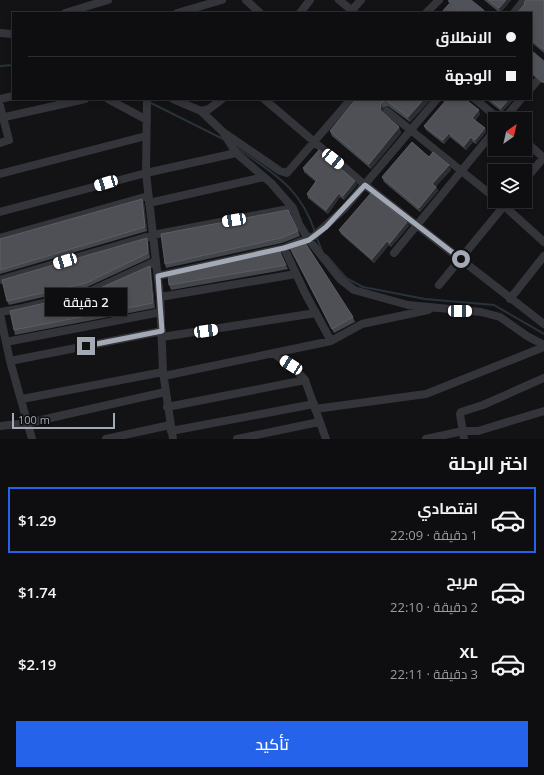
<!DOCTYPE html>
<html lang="ar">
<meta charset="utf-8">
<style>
:root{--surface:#0e0e10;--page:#171719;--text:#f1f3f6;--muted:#9b9c9f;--line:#2e2e30;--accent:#2563eb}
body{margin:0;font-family:"Open Sans",Cairo,sans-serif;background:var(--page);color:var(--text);direction:rtl;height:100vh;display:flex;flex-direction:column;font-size:15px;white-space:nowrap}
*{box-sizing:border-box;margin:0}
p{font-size:13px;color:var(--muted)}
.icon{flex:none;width:22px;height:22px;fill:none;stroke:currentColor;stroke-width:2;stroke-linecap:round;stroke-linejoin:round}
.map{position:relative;height:439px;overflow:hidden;direction:ltr}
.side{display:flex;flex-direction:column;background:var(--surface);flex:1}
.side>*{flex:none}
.guide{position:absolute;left:12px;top:12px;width:520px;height:88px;border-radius:0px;box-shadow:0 2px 6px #0003,0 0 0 1px var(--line);direction:rtl;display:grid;align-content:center;height:88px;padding:0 16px;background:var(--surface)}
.needle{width:26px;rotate:34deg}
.fabs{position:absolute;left:488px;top:112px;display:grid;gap:8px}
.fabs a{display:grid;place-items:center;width:44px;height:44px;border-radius:0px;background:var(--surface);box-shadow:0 2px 6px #0003,0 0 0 1px var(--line);font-size:20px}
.scale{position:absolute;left:12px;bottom:10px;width:103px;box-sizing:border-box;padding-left:4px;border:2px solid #a3aab6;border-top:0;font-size:11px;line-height:14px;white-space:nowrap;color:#a3aab6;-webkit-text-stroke:3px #0e0e10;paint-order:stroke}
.end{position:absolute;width:18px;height:18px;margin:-9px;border:5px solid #a3aab6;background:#111;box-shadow:0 0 0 2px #111}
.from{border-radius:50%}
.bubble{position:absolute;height:28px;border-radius:0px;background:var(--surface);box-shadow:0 2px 6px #0003,0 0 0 1px var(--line);font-size:13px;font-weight:600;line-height:28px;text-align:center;direction:rtl}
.car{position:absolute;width:12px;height:24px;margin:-12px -6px;border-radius:5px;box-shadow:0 0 3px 1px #0007;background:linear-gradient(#fff 24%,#345 0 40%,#fff 0 76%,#345 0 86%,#fff 0)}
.guide b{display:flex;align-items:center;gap:14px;height:38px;font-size:15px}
.guide b+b{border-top:1px solid var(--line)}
.guide i{width:10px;height:10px;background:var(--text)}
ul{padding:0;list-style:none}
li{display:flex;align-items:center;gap:12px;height:66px;margin:0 8px 6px;padding:0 8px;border:2px solid transparent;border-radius:0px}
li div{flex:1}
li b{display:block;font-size:15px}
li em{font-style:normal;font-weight:600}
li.selected{border-color:var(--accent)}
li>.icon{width:36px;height:36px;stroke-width:1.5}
h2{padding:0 16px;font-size:18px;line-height:48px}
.button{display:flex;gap:8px;margin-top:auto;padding:8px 16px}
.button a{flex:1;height:46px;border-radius:0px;background:var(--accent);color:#fff;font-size:16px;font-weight:600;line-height:46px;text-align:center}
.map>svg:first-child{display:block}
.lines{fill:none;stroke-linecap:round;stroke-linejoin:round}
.stream{stroke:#28323a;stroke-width:2}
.minor{stroke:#34353a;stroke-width:8}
.major{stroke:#505259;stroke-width:10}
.wall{fill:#43464a}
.shaded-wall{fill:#2c2d30}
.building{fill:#4e5056;stroke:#5b5e65}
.route{stroke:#a3aab6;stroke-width:5}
</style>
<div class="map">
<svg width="544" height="439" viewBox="0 0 544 439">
<rect width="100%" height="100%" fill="#131315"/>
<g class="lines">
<path class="stream" d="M0,66L13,65
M149,102L225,140
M237,148C274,174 300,187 315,232
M316,236L322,251
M326,255L346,278L363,287L425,299L494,305L544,334"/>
<path class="minor" d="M246,0L260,13
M339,0L355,13
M352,10L361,0
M65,13L108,0
M177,13L222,0
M300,13L310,0
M426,13L439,0
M514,13L524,0
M0,33L13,34
M531,88L544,73
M0,99L13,96
M108,99L147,120
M147,99L146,173L160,297L163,372L173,439
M173,99L201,111L209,109L222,99
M264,99L365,185L544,324
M475,99L499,119
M0,106L9,140L0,143
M201,111L223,132L280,171L287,173L351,99
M387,111L495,198
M0,118L85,99
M504,119L521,99
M223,132L236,153L271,183L293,208
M525,141L544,158
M0,174L146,136
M525,180L544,157
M149,203L264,177
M501,203L544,242
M0,212L146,173L236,153
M0,238L148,196
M284,248L305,293L331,341
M394,253L495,130
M158,276L284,248L314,236L344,209L437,99
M0,280L153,235L293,208L299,224L309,240L340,279L354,290L408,305L481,312L500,317L527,336L544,345
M439,285L508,201
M160,297L296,274
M510,299L544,256
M0,312L23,308L89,292L156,261
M0,314L10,361L32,439
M162,337L316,313
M6,342L161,312
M273,353L293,367L305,380L326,439
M10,361L162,331
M164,376L331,341L362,324L428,310
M22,399L163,372
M167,407L305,380
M315,409L426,394L544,347
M0,426L28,423L165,392
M171,431L314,404
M106,439L170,425
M237,439L319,422
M426,439L463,431H478L544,411
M464,439L460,414L461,412L483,405L544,378"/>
<path class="major" d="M453,0L468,13
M464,0L480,13
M531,56L544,67
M531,67L544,78"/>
</g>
<path class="wall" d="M484,0H511L500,13Z
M544,0V53L531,42V13L524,3Z
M356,99H431L410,122L388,106L383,108L382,112L399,127L401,133L371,169L332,136L330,131Z
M486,99H514L502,112Z
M480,114L475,121L485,128L486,132L476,144L473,142L466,150L450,137L444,144L426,130L424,126Z
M429,157L449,165L451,170L436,186L438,191L420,212L384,182L382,177Z
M303,168L357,185L344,200L340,197L328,214L308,198L307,194L316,182L304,172Z
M144,203L147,231L0,274V239Z
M407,222L409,226L391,247L389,245L374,263L341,234L339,230Z
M298,231L300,236L282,243L166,268L165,264Z
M147,238L148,242L150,258L87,287L9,305L7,301Z
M290,247L353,317L355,322L334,333L291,251Z
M286,265L288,269L273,272L171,290L169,285Z
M150,266L151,270L155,308L15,335L14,330L89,293Z"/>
<path class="shaded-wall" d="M506,0H511L500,13L499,8Z
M531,73L533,77L531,80Z
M424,99H431L410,122L408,117Z
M509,99H514L502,112L501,108Z
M381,103L383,108L382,116L380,110Z
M479,110L480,114L473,123L472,118Z
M399,127L401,133L371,169L369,164Z
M485,128L486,132L476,144L475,140Z
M449,133L450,137L444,144L443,140Z
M471,137L473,142L466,150L464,146Z
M449,165L451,170L434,188L432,184Z
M355,181L357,185L344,200L343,196Z
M436,187L438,191L420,212L419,208Z
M339,193L340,197L328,214L326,210Z
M142,199L144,203L147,231L145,227Z
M407,222L409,226L391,247L390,243Z
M147,238L148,242L150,258L148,253Z
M387,241L389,245L374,263L372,259Z
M150,266L151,270L155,308L153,303Z"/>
<path class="building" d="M488,0H506L499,8Z
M526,0H544V48L543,49L531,39V13H517L525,4L524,3Z
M449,4L461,13H441Z
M356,99H424L408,117L386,100L381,103L380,110L399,127L369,164L330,131Z
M447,99H465L479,110L472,118L485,128L475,140L471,137L464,146L449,133L443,140L424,126Z
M490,99H509L501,108Z
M412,142L429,157L433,152L449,165L432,184L436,187L419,208L382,177Z
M319,150L355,181L343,196L339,193L326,210L307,194L317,180L303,168Z
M371,193L407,222L390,243L387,241L372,259L339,230Z
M142,199L145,227L0,270V239Z
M288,210L298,231L281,238L165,264L161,234Z
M147,238L148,253L86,283L7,301L2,280Z
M304,241L353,317L332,329L290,247Z
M279,250L286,265L169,285L168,275Z
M150,266L153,303L14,330L10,311L89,293Z"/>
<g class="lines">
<path class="route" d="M86,346L162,331L158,276L284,248L309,240L326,227L365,185L461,259"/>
</g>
</svg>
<div class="fabs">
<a><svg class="needle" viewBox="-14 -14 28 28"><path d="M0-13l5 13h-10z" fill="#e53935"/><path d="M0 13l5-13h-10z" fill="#9b9c9f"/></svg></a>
<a><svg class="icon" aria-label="layers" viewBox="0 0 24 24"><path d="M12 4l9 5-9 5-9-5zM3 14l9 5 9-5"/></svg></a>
</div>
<div class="scale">100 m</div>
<i class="end from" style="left:461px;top:259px"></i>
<i class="end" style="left:86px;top:346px"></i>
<div class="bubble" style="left:45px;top:288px;width:82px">2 دقيقة</div>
<i class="car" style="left:333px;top:159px;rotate:129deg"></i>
<i class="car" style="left:106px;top:183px;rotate:253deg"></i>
<i class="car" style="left:234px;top:220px;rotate:261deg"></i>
<i class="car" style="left:65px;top:261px;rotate:254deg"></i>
<i class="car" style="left:460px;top:311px;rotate:91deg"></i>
<i class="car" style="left:206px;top:331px;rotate:82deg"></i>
<i class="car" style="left:291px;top:365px;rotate:303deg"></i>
<div class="guide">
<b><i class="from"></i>الانطلاق</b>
<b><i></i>الوجهة</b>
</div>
</div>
<section class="side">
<h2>اختر الرحلة</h2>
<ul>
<li class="selected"><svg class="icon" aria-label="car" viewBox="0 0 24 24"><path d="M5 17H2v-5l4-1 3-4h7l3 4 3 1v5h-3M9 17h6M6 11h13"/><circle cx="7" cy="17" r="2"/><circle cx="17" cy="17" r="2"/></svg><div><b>اقتصادي</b><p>1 دقيقة · 22:09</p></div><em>$1.29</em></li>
<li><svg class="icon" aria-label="car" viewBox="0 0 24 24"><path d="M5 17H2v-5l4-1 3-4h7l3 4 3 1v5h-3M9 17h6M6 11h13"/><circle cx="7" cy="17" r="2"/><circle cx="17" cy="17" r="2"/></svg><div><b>مريح</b><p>2 دقيقة · 22:10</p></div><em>$1.74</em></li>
<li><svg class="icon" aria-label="car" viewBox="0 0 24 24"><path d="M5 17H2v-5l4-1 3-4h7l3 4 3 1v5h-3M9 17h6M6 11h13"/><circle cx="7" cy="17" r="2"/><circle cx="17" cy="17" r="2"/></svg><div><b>XL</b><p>3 دقيقة · 22:11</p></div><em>$2.19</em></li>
</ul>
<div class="button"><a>تأكيد</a></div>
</section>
